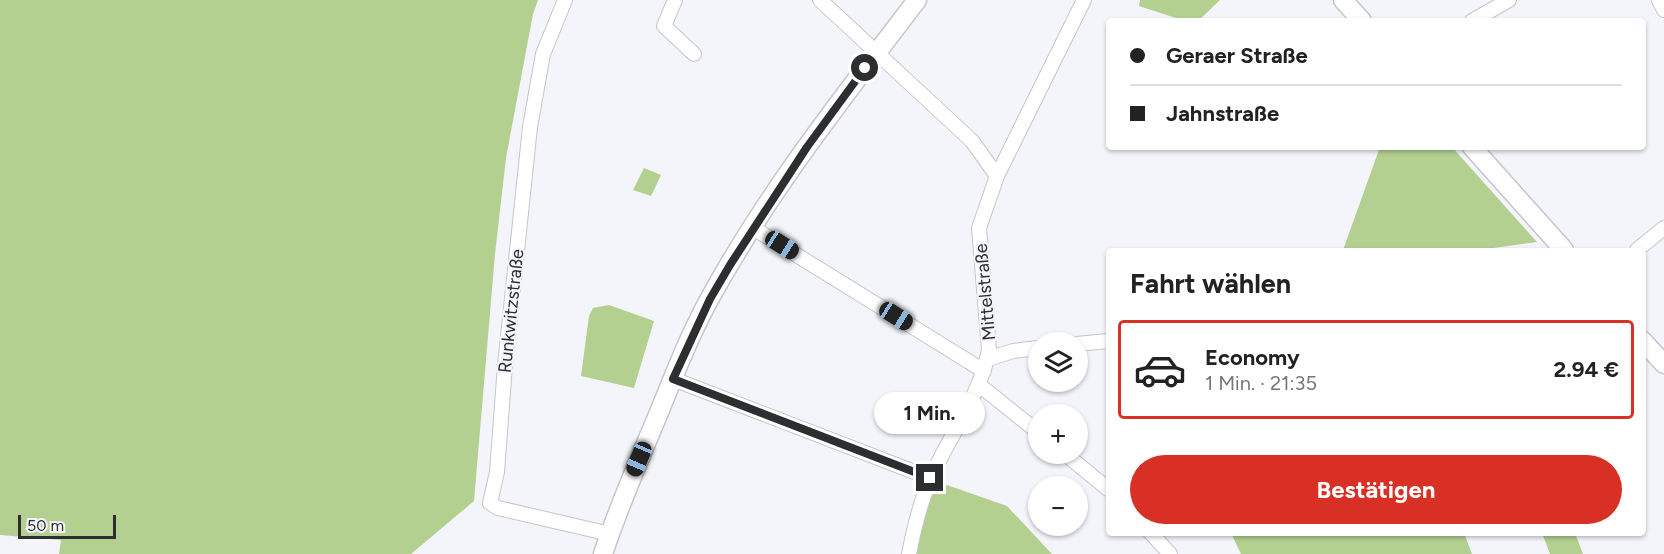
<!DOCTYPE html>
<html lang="de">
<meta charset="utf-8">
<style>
:root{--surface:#fff;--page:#f6f6f6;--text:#222;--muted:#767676;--line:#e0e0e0;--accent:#d93025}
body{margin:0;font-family:Figtree,sans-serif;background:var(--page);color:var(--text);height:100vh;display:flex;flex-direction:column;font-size:22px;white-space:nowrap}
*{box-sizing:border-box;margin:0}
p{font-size:20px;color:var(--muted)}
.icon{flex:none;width:33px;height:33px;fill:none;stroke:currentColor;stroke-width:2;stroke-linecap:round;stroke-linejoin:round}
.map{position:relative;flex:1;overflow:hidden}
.side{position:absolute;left:1106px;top:248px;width:540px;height:288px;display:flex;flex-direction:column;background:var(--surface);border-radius:6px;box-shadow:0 2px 4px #0004}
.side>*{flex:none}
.banner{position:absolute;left:1106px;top:18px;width:540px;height:132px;border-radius:6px;box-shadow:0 2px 4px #0004;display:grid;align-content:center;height:132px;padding:0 24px;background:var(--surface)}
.fabs{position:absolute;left:1028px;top:332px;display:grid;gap:12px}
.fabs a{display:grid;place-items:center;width:60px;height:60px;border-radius:50%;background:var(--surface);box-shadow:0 2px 4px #0004;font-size:30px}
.scale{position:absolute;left:18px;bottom:15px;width:98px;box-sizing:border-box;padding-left:6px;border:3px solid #2d2e30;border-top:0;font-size:16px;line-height:21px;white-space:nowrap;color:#2d2e30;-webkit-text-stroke:4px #f4f5fb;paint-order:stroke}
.end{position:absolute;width:27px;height:27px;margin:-14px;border:8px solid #2d2e30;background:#fff;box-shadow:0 0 0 3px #fff}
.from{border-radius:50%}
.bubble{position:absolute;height:42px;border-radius:21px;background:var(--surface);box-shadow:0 2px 4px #0004;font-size:20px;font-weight:700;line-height:42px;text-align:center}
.car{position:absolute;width:18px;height:36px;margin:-18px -9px;border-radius:8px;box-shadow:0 0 4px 2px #0007;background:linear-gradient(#222 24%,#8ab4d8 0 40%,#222 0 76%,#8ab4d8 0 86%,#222 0)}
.banner b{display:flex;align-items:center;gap:21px;height:57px;font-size:22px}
.banner b+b{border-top:2px solid var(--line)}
.banner i{width:15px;height:15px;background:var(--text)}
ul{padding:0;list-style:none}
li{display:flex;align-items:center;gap:18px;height:99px;margin:0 12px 9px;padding:0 12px;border:3px solid transparent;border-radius:6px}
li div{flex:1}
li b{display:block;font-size:22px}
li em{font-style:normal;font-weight:700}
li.current{border-color:var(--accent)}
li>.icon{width:54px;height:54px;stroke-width:1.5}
h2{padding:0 24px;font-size:27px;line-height:72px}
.primary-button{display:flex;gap:12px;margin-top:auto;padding:12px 24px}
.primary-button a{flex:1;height:69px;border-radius:36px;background:var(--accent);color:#fff;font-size:24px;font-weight:700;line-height:69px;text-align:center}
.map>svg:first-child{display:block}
.green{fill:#b3d090}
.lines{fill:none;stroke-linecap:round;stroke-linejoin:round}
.minor-casing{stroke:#c5c5cb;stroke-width:16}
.secondary-casing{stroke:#c5c5cb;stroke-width:21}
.minor{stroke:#fff;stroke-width:14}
.secondary{stroke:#fff;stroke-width:18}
.route{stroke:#2d2e30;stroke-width:8}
.labels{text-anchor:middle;stroke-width:4.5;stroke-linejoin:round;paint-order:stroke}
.street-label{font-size:18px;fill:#2d2e30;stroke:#f4f5fb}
</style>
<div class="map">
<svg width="1664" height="554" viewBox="0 0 1664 554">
<rect width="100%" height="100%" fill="#f4f5fb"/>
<path class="green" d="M0,0H538L533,14L506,158L495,254L474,501L411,554H59L61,540L0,535Z
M1140,0H1220L1198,21H1185L1139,6Z
M1380,147H1452L1537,242L1479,250H1343Z
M644,168L661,175L651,196L633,190Z
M609,305L654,321L634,388L581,376L589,316L593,308Z
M947,485L1007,506L1052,554H917L922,519L932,490Z
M1231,533H1464L1472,554H1241Z
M1542,533H1575L1583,554H1550Z"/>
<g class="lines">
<defs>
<path id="minor" d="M565,0L543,54L530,127L505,365L497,472L490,503L498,508L610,534
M675,0L664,26L694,54
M820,0L972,141L997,176
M1659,0L1664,10
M1472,21L1509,0
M753,228L984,371
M1637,250L1664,228
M1077,344L1108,341
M988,359L1013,351L1038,348
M673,379L930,478
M978,384L1038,432
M1064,453L1108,489
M1150,532L1170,554
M909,554C914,528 920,502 931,478C949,436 980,396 989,350L979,228L997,176L1084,0"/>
<path id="secondary" d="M1343,0L1362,21
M1472,147L1564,250
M1642,340L1664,364
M603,554C619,505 640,458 660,410C675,373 690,334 710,298C768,192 844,96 917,0"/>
</defs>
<use href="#minor" class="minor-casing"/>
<use href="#secondary" class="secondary-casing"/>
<use href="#minor" class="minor"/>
<use href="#secondary" class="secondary"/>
</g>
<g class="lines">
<path class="route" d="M865,68L807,147L730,265L710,299L673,379L930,478"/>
</g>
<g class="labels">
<g class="street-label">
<text transform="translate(985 292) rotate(-95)" y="6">Mittelstraße</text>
<text transform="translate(511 311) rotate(-84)" y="6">Runkwitzstraße</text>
</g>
</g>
</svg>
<div class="fabs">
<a><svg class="icon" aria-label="layers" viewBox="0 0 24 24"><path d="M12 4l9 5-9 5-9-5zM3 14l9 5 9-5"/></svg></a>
<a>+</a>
<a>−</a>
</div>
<div class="scale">50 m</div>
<i class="end from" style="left:865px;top:68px"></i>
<i class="end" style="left:930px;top:478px"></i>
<div class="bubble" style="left:874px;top:392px;width:111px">1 Min.</div>
<i class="car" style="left:782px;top:245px;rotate:122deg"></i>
<i class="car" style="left:896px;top:316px;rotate:122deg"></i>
<i class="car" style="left:639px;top:459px;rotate:203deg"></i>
<div class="banner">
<b><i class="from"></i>Geraer Straße</b>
<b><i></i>Jahnstraße</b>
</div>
<section class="side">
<h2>Fahrt wählen</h2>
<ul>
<li class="current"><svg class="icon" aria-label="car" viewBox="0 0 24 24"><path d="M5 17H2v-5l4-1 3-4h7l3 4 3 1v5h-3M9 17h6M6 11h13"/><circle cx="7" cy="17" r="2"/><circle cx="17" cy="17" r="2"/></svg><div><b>Economy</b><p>1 Min. · 21:35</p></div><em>2.94 €</em></li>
</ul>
<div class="primary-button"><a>Bestätigen</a></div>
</section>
</div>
